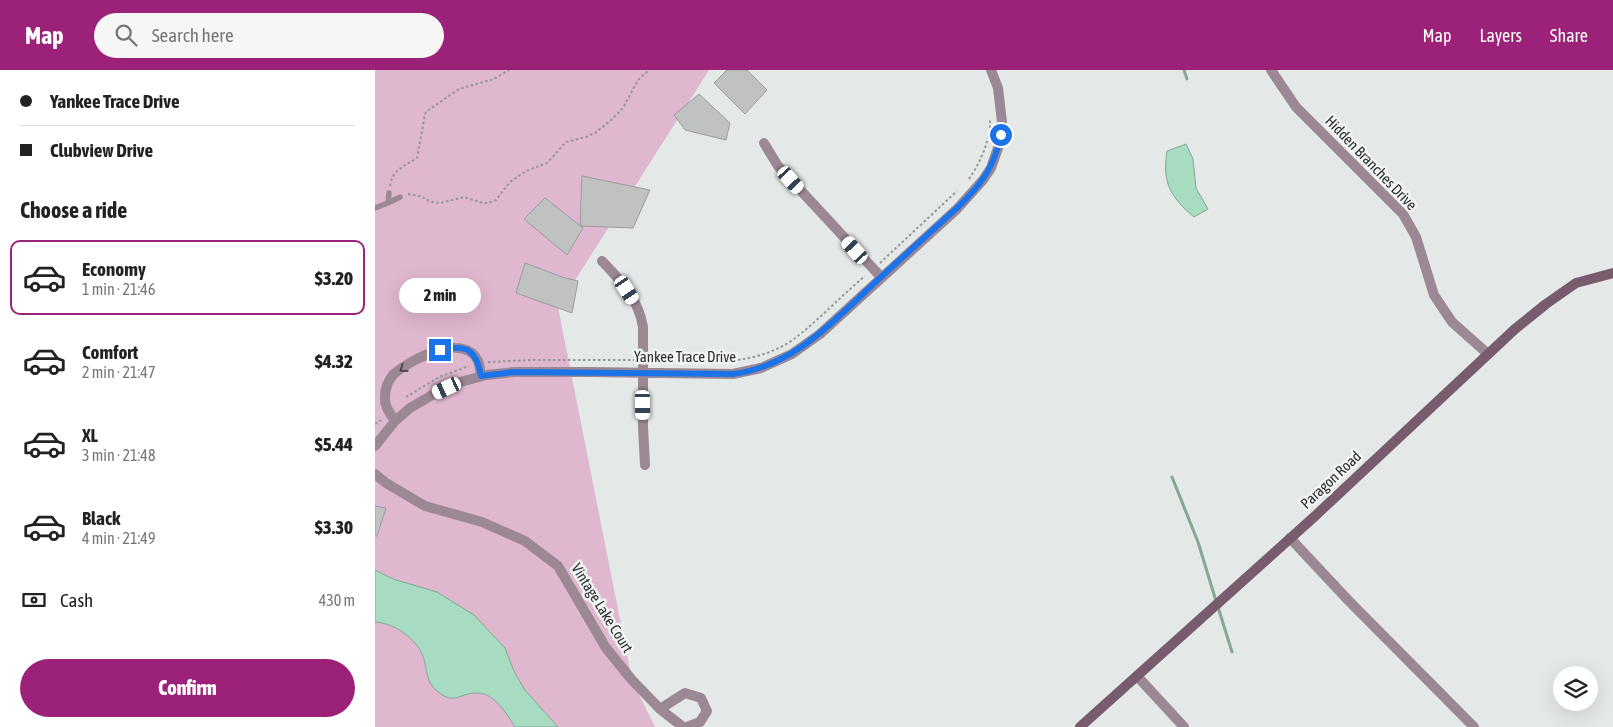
<!DOCTYPE html>
<meta charset="utf-8">
<style>
:root{--surface:#fff;--page:#f6f6f6;--text:#222;--muted:#767676;--line:#e0e0e0;--accent:#9c2178}
body{margin:0;font-family:"Asap Condensed",sans-serif;background:var(--page);color:var(--text);height:100vh;display:flex;flex-direction:column;font-size:19px;white-space:nowrap}
*{box-sizing:border-box;margin:0}
p{font-size:16px;color:var(--muted)}
.icon{flex:none;width:28px;height:28px;fill:none;stroke:currentColor;stroke-width:2;stroke-linecap:round;stroke-linejoin:round}
.map{position:relative;flex:1;overflow:hidden}
.sheet{display:flex;flex-direction:column;background:var(--surface);width:375px}
.sheet>*{flex:none}
.hud{display:grid;align-content:center;height:110px;padding:0 20px;background:var(--surface)}
.tools{position:absolute;left:1178px;top:596px;display:grid;gap:10px}
.tools a{display:grid;place-items:center;width:45px;height:45px;border-radius:50%;background:var(--surface);box-shadow:0 5px 20px #0002;font-size:25px}
.end{position:absolute;width:22px;height:22px;margin:-11px;border:6px solid #1a73e8;background:#fff;box-shadow:0 0 0 2px #fff}
.from{border-radius:50%}
.bubble{position:absolute;height:35px;border-radius:18px;background:var(--surface);box-shadow:0 5px 20px #0002;font-size:16px;font-weight:800;line-height:35px;text-align:center}
.car{position:absolute;width:15px;height:30px;margin:-15px -8px;border-radius:6px;box-shadow:0 0 4px 1px #0007;background:linear-gradient(#fff 24%,#345 0 40%,#fff 0 76%,#345 0 86%,#fff 0)}
.hud b{display:flex;align-items:center;gap:18px;height:48px;font-size:19px}
.hud b+b{border-top:1px solid var(--line)}
.hud i{width:12px;height:12px;background:var(--text)}
ul{padding:0;list-style:none}
li{display:flex;align-items:center;gap:15px;height:75px;margin:0 10px 8px;padding:0 10px;border:2px solid transparent;border-radius:10px}
li div{flex:1}
li b{display:block;font-size:19px}
li em{font-style:normal;font-weight:800}
li.active{border-color:var(--accent)}
li>.icon{width:45px;height:45px;stroke-width:1.5}
h2{padding:0 20px;font-size:22px;line-height:60px}
.pay{display:flex;align-items:center;gap:12px;height:55px;padding:0 20px;font-size:19px}
.pay p{margin-inline-start:auto}
.button{display:flex;gap:10px;margin-top:auto;padding:10px 20px}
.button a{flex:1;height:58px;border-radius:30px;background:var(--accent);color:#fff;font-size:20px;font-weight:800;line-height:58px;text-align:center}
header{display:flex;align-items:center;gap:30px;box-sizing:border-box;height:70px;padding:0 25px;background:var(--accent);color:#fff}
header strong{font-size:24px}
nav{display:flex;gap:28px;margin-inline-start:auto;font-size:18px}
.search{width:350px;height:45px;background:var(--page);display:flex;align-items:center;gap:12px;box-sizing:border-box;padding:0 18px;border-radius:28px;color:var(--muted);font-size:19px}
main{display:flex;flex:1;min-height:0}
.map>svg:first-child{display:block}
.green{fill:#dfb7ce}
.water{fill:#a8dcc2;stroke:#83a895}
.lines{fill:none;stroke-linecap:round;stroke-linejoin:round}
.stream{stroke:#83a895;stroke-width:3}
.building{fill:#bfc2c0;stroke:#9a9d9b}
.path{stroke:#949795;stroke-width:2;stroke-dasharray:2.5 2.5;stroke-linecap:butt}
.lane{stroke:#9c8894;stroke-width:5.5}
.street{stroke:#9c8894;stroke-width:10}
.secondary{stroke:#785b6c;stroke-width:10}
.oneway{stroke:#4e494c}
.route{stroke:#1a73e8;stroke-width:6}
.labels{text-anchor:middle;stroke-width:5;stroke-linejoin:round;paint-order:stroke}
.street-label{font-size:15px;fill:#2d2e2d;stroke:#f1f5f3}
</style>
<header>
<strong>Map</strong>
<div class="search"><svg class="icon" aria-label="search" viewBox="0 0 24 24"><circle cx="10" cy="10" r="6"/><path d="M15 15l6 6"/></svg>Search here</div>
<nav><a>Map</a><a>Layers</a><a>Share</a></nav>
</header>
<main>
<section class="sheet">
<div class="hud">
<b><i class="from"></i>Yankee Trace Drive</b>
<b><i></i>Clubview Drive</b>
</div>
<h2>Choose a ride</h2>
<ul>
<li class="active"><svg class="icon" aria-label="car" viewBox="0 0 24 24"><path d="M5 17H2v-5l4-1 3-4h7l3 4 3 1v5h-3M9 17h6M6 11h13"/><circle cx="7" cy="17" r="2"/><circle cx="17" cy="17" r="2"/></svg><div><b>Economy</b><p>1 min · 21:46</p></div><em>$3.20</em></li>
<li><svg class="icon" aria-label="car" viewBox="0 0 24 24"><path d="M5 17H2v-5l4-1 3-4h7l3 4 3 1v5h-3M9 17h6M6 11h13"/><circle cx="7" cy="17" r="2"/><circle cx="17" cy="17" r="2"/></svg><div><b>Comfort</b><p>2 min · 21:47</p></div><em>$4.32</em></li>
<li><svg class="icon" aria-label="car" viewBox="0 0 24 24"><path d="M5 17H2v-5l4-1 3-4h7l3 4 3 1v5h-3M9 17h6M6 11h13"/><circle cx="7" cy="17" r="2"/><circle cx="17" cy="17" r="2"/></svg><div><b>XL</b><p>3 min · 21:48</p></div><em>$5.44</em></li>
<li><svg class="icon" aria-label="car" viewBox="0 0 24 24"><path d="M5 17H2v-5l4-1 3-4h7l3 4 3 1v5h-3M9 17h6M6 11h13"/><circle cx="7" cy="17" r="2"/><circle cx="17" cy="17" r="2"/></svg><div><b>Black</b><p>4 min · 21:49</p></div><em>$3.30</em></li>
</ul>
<div class="pay"><svg class="icon" aria-label="cash" viewBox="0 0 24 24"><path d="M3 7h18v10H3z"/><circle cx="12" cy="12" r="2"/></svg>Cash<p>430 m</p></div>
<div class="button"><a>Confirm</a></div>
</section>
<div class="map">
<svg width="1238" height="657" viewBox="0 0 1238 657">
<rect width="100%" height="100%" fill="#e4e8e6"/>
<path class="green" d="M0,0H334L183,237L257,610L280,657H0Z"/>
<path class="water" d="M811,74L818,89L821,118L833,139L819,147C795,127 787,112 792,81Z
M0,500L18,509L62,522L99,545L130,578L139,601L149,619L183,657H140C132,644 119,622 101,623C84,623 80,636 62,621C51,613 52,598 48,586C41,568 19,553 0,552Z"/>
<g class="lines">
<path class="stream" d="M809,0L812,9
M797,407L823,472L841,531
M843,537L857,582"/>
</g>
<path class="building" d="M352,0H372L392,20L370,44L339,13Z
M324,24L355,53L351,70L310,60L299,45Z
M207,106L275,120L258,158L205,156Z
M170,128L208,158L192,185L149,149Z
M150,193L187,207L203,211L197,243L141,223Z
M0,436L11,438L2,466H0Z"/>
<g class="lines">
<path class="path" d="M615,58V48
M594,109C603,96 609,83 613,68
M15,116C18,99 28,97 42,88L50,44L52,41L84,19L119,9L134,0
M33,124L45,126L56,132L65,133L89,127L108,133H113L121,130L135,112L151,101L172,93L191,72L211,67L220,63L235,51L248,38L263,10L274,0
M505,193L582,121
M278,290C326,292 378,298 419,269C444,250 466,226 490,206
M113,292L157,290H259
M31,327L64,307L94,296
M0,354L6,350"/>
<path class="lane" d="M13,133L25,127
M0,138L13,133L14,123"/>
<path class="street" d="M896,0L921,37L1028,144L1041,167L1059,225L1077,252L1113,284
M389,73L403,96L506,207
M227,191C247,212 263,228 268,257V357L270,395
M20,351C15,343 9,336 10,327C10,319 13,311 18,305C34,290 89,261 103,291C105,295 105,301 106,306
M0,376L20,351L35,338L59,324L85,312L112,305L139,302H213L358,304L386,298L417,284L445,264L582,139L608,110L616,98L623,78L627,52L623,18L616,0
M0,404L11,413L50,436L107,452L150,471L183,496L231,578L257,610L285,639L308,657
M915,468L973,530L1099,657
M762,606L809,657
M285,639L310,623L326,628L332,641L325,652L312,657"/>
<path class="secondary" d="M705,657L939,447L1140,259L1171,234L1201,213L1238,203"/>
</g>
<defs><path id="oneway-chevron" d="M-2-3.5L2.5 0L-2 3.5" fill="none" stroke-width="1.6" stroke-linecap="round" stroke-linejoin="round" transform="scale(1.25)"/></defs>
<use class="oneway" href="#oneway-chevron" transform="translate(28 299) rotate(144)"/>
<g class="lines">
<path class="route" d="M65,280C91,274 101,279 106,306L139,302L358,304C421,296 461,248 506,207C531,184 557,161 582,138C606,115 619,98 626,65"/>
</g>
<g class="labels">
<g class="street-label">
<text transform="translate(996 93) rotate(46)" y="5">Hidden Branches Drive</text>
<text x="310" y="292">Yankee Trace Drive</text>
<text transform="translate(956 410) rotate(-43)" y="5">Paragon Road</text>
<text transform="translate(227 538) rotate(58)" y="5">Vintage Lake Court</text>
</g>
</g>
</svg>
<div class="tools">
<a><svg class="icon" aria-label="layers" viewBox="0 0 24 24"><path d="M12 4l9 5-9 5-9-5zM3 14l9 5 9-5"/></svg></a>
</div>
<i class="end from" style="left:626px;top:65px"></i>
<i class="end" style="left:65px;top:280px"></i>
<div class="bubble" style="left:24px;top:208px;width:82px">2 min</div>
<i class="car" style="left:416px;top:110px;rotate:138deg"></i>
<i class="car" style="left:480px;top:180px;rotate:318deg"></i>
<i class="car" style="left:252px;top:220px;rotate:147deg"></i>
<i class="car" style="left:72px;top:318px;rotate:245deg"></i>
<i class="car" style="left:268px;top:335px;rotate:179deg"></i>
</div>
</main>
